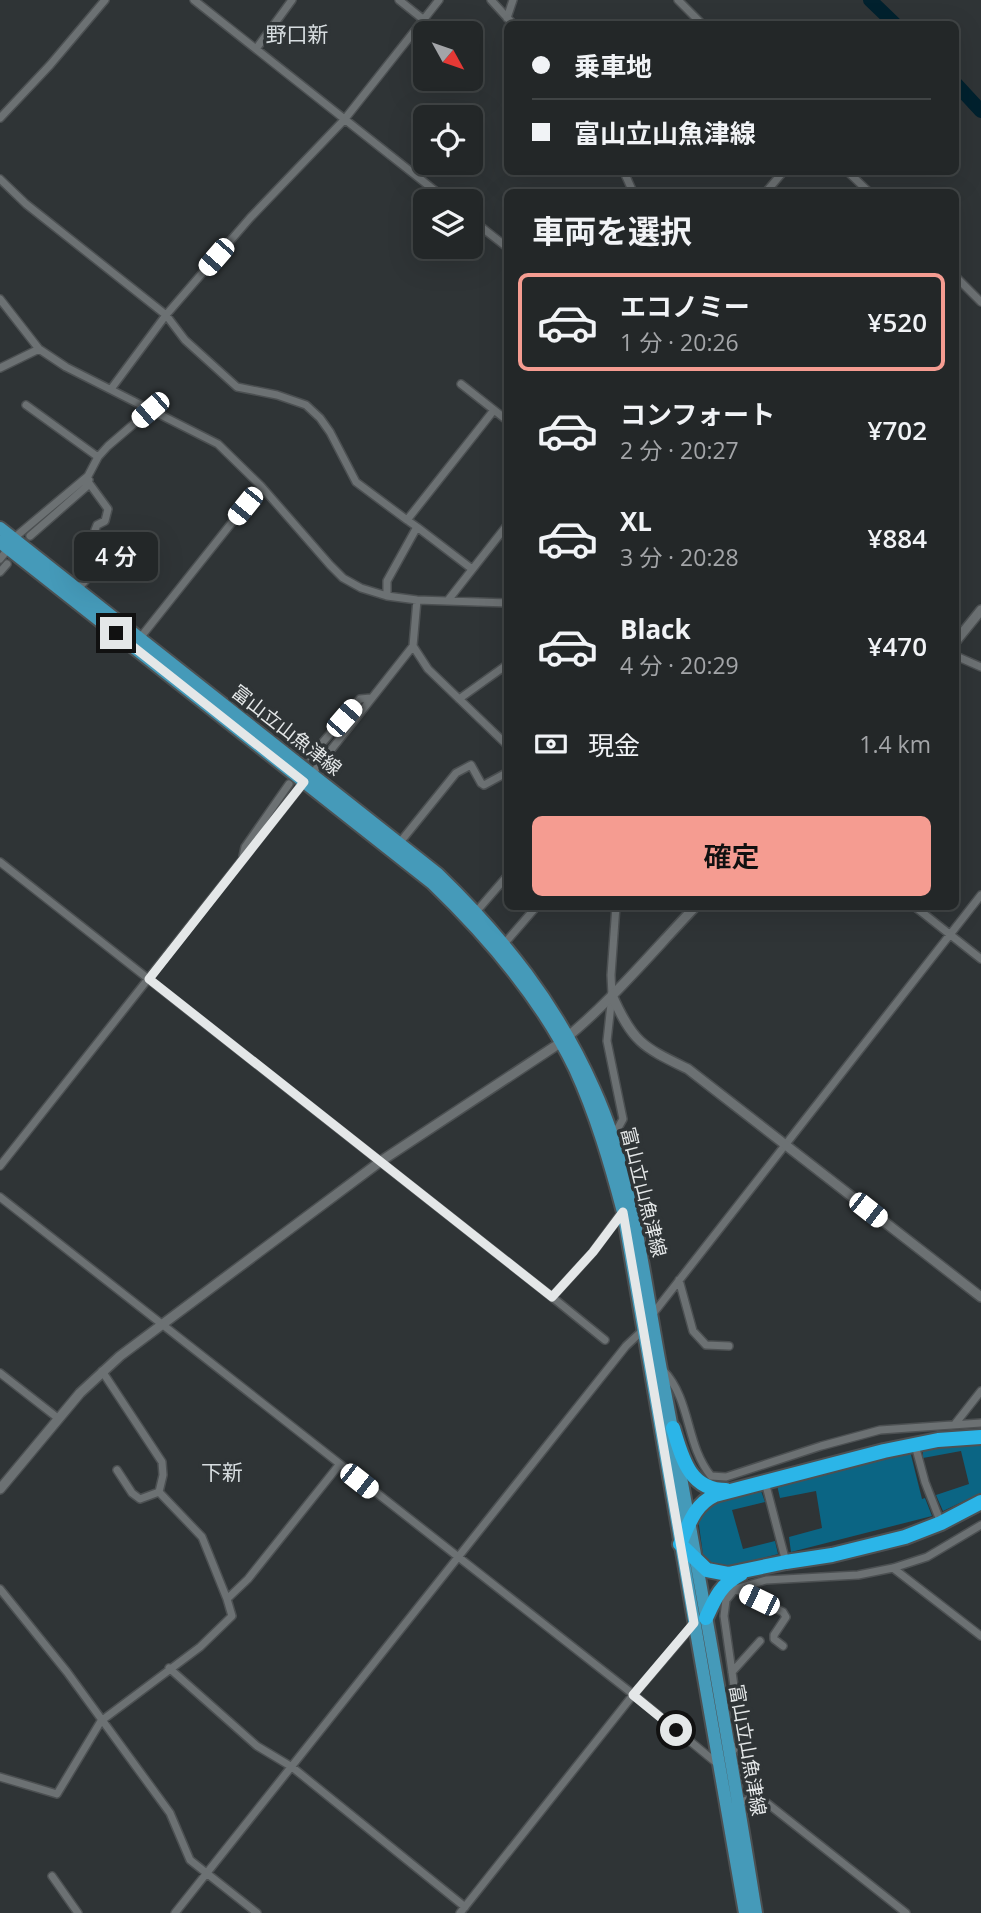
<!DOCTYPE html>
<html lang="ja">
<meta charset="utf-8">
<style>
:root{--surface:#232728;--page:#2b2f30;--text:#f1f3f6;--muted:#a3a5a8;--line:#404445;--accent:#f59c91}
body{margin:0;font-family:"Open Sans","Noto Sans JP",sans-serif;background:var(--page);color:var(--text);height:100vh;display:flex;flex-direction:column;font-size:26px;white-space:nowrap}
*{box-sizing:border-box;margin:0}
p{font-size:23px;color:var(--muted)}
.icon{flex:none;width:38px;height:38px;fill:none;stroke:currentColor;stroke-width:2;stroke-linecap:round;stroke-linejoin:round}
.map{position:relative;flex:1;overflow:hidden}
.panel{position:absolute;left:504px;top:189px;width:455px;height:721px;display:flex;flex-direction:column;background:var(--surface);border-radius:10px;box-shadow:0 7px 28px #0002,0 0 0 2px var(--line)}
.panel>*{flex:none}
.top-card{position:absolute;left:504px;top:21px;width:455px;height:154px;border-radius:10px;box-shadow:0 7px 28px #0002,0 0 0 2px var(--line);display:grid;align-content:center;height:154px;padding:0 28px;background:var(--surface)}
.needle{width:46px;rotate:130deg}
.controls{position:absolute;left:413px;top:21px;display:grid;gap:14px}
.controls a{display:grid;place-items:center;width:70px;height:70px;border-radius:10px;background:var(--surface);box-shadow:0 7px 28px #0002,0 0 0 2px var(--line);font-size:35px}
.end{position:absolute;width:32px;height:32px;margin:-16px;border:9px solid #e4e7e8;background:#111;box-shadow:0 0 0 4px #111}
.from{border-radius:50%}
.bubble{position:absolute;height:49px;border-radius:10px;background:var(--surface);box-shadow:0 7px 28px #0002,0 0 0 2px var(--line);font-size:23px;font-weight:600;line-height:49px;text-align:center}
.car{position:absolute;width:21px;height:42px;margin:-21px -10px;border-radius:9px;box-shadow:0 0 5px 2px #0007;background:linear-gradient(#fff 24%,#345 0 40%,#fff 0 76%,#345 0 86%,#fff 0)}
.top-card b{display:flex;align-items:center;gap:24px;height:66px;font-size:26px}
.top-card b+b{border-top:2px solid var(--line)}
.top-card i{width:18px;height:18px;background:var(--text)}
ul{padding:0;list-style:none}
li{display:flex;align-items:center;gap:21px;height:98px;margin:0 14px 10px;padding:0 14px;border:4px solid transparent;border-radius:10px}
li div{flex:1}
li b{display:block;font-size:26px}
li em{font-style:normal;font-weight:600}
li.current{border-color:var(--accent)}
li>.icon{width:63px;height:63px;stroke-width:1.5}
h2{padding:0 28px;font-size:32px;line-height:84px}
.pay{display:flex;align-items:center;gap:18px;height:77px;padding:0 28px;font-size:26px}
.pay p{margin-inline-start:auto}
.primary-button{display:flex;gap:14px;margin-top:auto;padding:14px 28px}
.primary-button a{flex:1;height:80px;border-radius:10px;background:var(--accent);color:#111;font-size:28px;font-weight:600;line-height:80px;text-align:center}
.map>svg:first-child{display:block}
.green{fill:#0b6584}
.lines{fill:none;stroke-linecap:round;stroke-linejoin:round}
.river{stroke:#01212e;stroke-width:14}
.minor-casing{stroke:#4c5052;stroke-width:10}
.tertiary-casing{stroke:#4c5052;stroke-width:12}
.primary-casing{stroke:#4c5052;stroke-width:16}
.motorway-casing{stroke:#4c5052;stroke-width:18}
.minor{stroke:#6c7173;stroke-width:7}
.tertiary{stroke:#6c7173;stroke-width:9}
.primary{stroke:#459ab9;stroke-width:12}
.motorway{stroke:#2bb5e8;stroke-width:14}
.route{stroke:#e4e7e8;stroke-width:9}
.labels{text-anchor:middle;stroke-width:7;stroke-linejoin:round;paint-order:stroke}
.street-label{font-size:19px;fill:#e4e7e8;stroke:#2f3436}
.neighbourhood-label{font-size:21px;fill:#d7dde0;stroke:#2f3436}
</style>
<div class="map">
<svg width="981" height="1913" viewBox="0 0 981 1913">
<rect width="100%" height="100%" fill="#2f3436"/>
<path class="green" d="M981,1443V1493L943,1511L936,1495L969,1484L961,1451L923,1458V1450Z
M910,1451L922,1499L925,1498L932,1516L791,1552L789,1537L822,1528L816,1491L780,1498L777,1485Z
M760,1488L765,1502L732,1510L743,1549L775,1541L778,1554L732,1566L704,1562L698,1518L704,1504Z"/>
<g class="lines">
<path class="river" d="M870,0L895,24
M956,84L981,111"/>
<defs>
<path id="minor" d="M194,0L448,201
M399,0L424,20
M491,0L513,24
M678,0L702,24
M507,18L513,0
M256,49L292,0
M0,118L50,65L105,0
M624,172L633,192
M848,172L869,192
M0,179L26,204L166,315L185,340L237,387L277,395L306,405L320,418L330,432L356,482L407,520
M766,192L783,172
M471,219L508,248
M956,277L981,302
M0,299L39,349L66,367L218,444L261,486L330,565L343,578L361,588L387,596L417,600L508,603
M0,368L39,349
M461,384L508,421
M111,389L166,315L250,218L344,120L439,0
M26,405L98,457
M417,527L407,520L494,410
M30,536L86,487L89,480
M14,538L88,476L98,457L108,446L150,410
M0,559L8,549
M0,572L7,564
M78,589L105,558L106,554L95,530L97,525L105,521L108,509L89,483
M387,596V581L417,527L472,569
M449,599L508,524
M140,638L261,486
M413,646L428,669L508,746
M956,656L981,667
M459,699L508,664
M310,757L360,699L371,698
M312,774L413,646L417,600
M397,846L456,773L471,765L481,783L484,785L508,772
M243,856L245,847L289,784
M0,862L552,1297L593,1252L623,1211
M566,906H572
M914,906L981,959
M476,912L508,875
M504,944L537,906
M613,1137L623,1119L607,1041L612,995L611,975L616,906
M0,1166L304,782
M0,1197L629,1691L719,1765
M679,1280L693,1331L706,1345L729,1346
M552,1297L605,1340
M652,1315L981,895
M663,1370C692,1401 685,1444 711,1476L726,1477L821,1446L880,1430L981,1423
M102,1371L162,1462L163,1475L159,1492
M0,1373L59,1419
M955,1424L981,1391
M915,1445L925,1482L941,1523
M117,1470L132,1493L140,1499L159,1492L202,1537L227,1599
M765,1482L786,1562
M893,1568L981,1636
M0,1589L67,1672L170,1813L190,1860L257,1913
M736,1589L783,1612L786,1617L774,1635V1639L783,1646
M169,1668L257,1746L292,1767L465,1907
M732,1672L760,1641
M729,1756L739,1743L735,1693L724,1616L726,1600L735,1589L766,1580L858,1575L893,1568L927,1557L981,1525
M0,1777L57,1794L101,1721L200,1647L232,1616L227,1599L248,1579L339,1465
M738,1803L758,1796L906,1913
M52,1876L78,1913
M175,1913L626,1346L643,1330
M460,1913L633,1695L694,1624"/>
<path id="tertiary" d="M956,641L981,610
M612,995C633,1043 643,1047 688,1069L981,1297
M0,1489L80,1393L120,1356L381,1161L560,1043C610,1003 651,953 696,906"/>
<path id="primary" d="M0,528L438,874C503,937 557,1005 594,1089C634,1177 643,1275 661,1370C695,1550 727,1731 756,1913
M0,542L432,883C488,937 541,998 575,1069C596,1115 610,1163 623,1212L745,1913"/>
<path id="motorway" d="M673,1428C682,1457 689,1490 726,1490
M981,1437L938,1440L884,1451L715,1495C694,1505 689,1524 680,1544L707,1570L728,1574L786,1562L832,1555L905,1537L941,1523L981,1502
M706,1618C715,1598 721,1584 741,1574"/>
</defs>
<use href="#minor" class="minor-casing"/>
<use href="#tertiary" class="tertiary-casing"/>
<use href="#primary" class="primary-casing"/>
<use href="#motorway" class="motorway-casing"/>
<use href="#minor" class="minor"/>
<use href="#tertiary" class="tertiary"/>
<use href="#primary" class="primary"/>
<use href="#motorway" class="motorway"/>
</g>
<g class="lines">
<path class="route" d="M116,633L304,782L149,979L552,1297L593,1252L623,1212L694,1623L633,1695L676,1730"/>
</g>
<g class="labels">
<g class="street-label">
<text transform="translate(287 730) rotate(38)" y="7">富山立山魚津線</text>
<text transform="translate(644 1192) rotate(76)" y="7">富山立山魚津線</text>
<text transform="translate(748 1750) rotate(80)" y="7">富山立山魚津線</text>
</g>
<g class="neighbourhood-label">
<text x="297" y="42">野口新</text>
<text x="222" y="1480">下新</text>
</g>
</g>
</svg>
<div class="controls">
<a><svg class="needle" viewBox="-14 -14 28 28"><path d="M0-13l5 13h-10z" fill="#e53935"/><path d="M0 13l5-13h-10z" fill="#a3a5a8"/></svg></a>
<a><svg class="icon" aria-label="locate" viewBox="0 0 24 24"><circle cx="12" cy="12" r="6"/><path d="M12 2v4M12 18v4M2 12h4M18 12h4"/></svg></a>
<a><svg class="icon" aria-label="layers" viewBox="0 0 24 24"><path d="M12 4l9 5-9 5-9-5zM3 14l9 5 9-5"/></svg></a>
</div>
<i class="end from" style="left:676px;top:1730px"></i>
<i class="end" style="left:116px;top:633px"></i>
<div class="bubble" style="left:74px;top:532px;width:84px">4 分</div>
<i class="car" style="left:216px;top:257px;rotate:221deg"></i>
<i class="car" style="left:150px;top:410px;rotate:229deg"></i>
<i class="car" style="left:245px;top:506px;rotate:219deg"></i>
<i class="car" style="left:344px;top:718px;rotate:41deg"></i>
<i class="car" style="left:868px;top:1210px;rotate:128deg"></i>
<i class="car" style="left:359px;top:1481px;rotate:128deg"></i>
<i class="car" style="left:759px;top:1600px;rotate:296deg"></i>
<div class="top-card">
<b><i class="from"></i>乗車地</b>
<b><i></i>富山立山魚津線</b>
</div>
<section class="panel">
<h2>車両を選択</h2>
<ul>
<li class="current"><svg class="icon" aria-label="car" viewBox="0 0 24 24"><path d="M5 17H2v-5l4-1 3-4h7l3 4 3 1v5h-3M9 17h6M6 11h13"/><circle cx="7" cy="17" r="2"/><circle cx="17" cy="17" r="2"/></svg><div><b>エコノミー</b><p>1 分 · 20:26</p></div><em>¥520</em></li>
<li><svg class="icon" aria-label="car" viewBox="0 0 24 24"><path d="M5 17H2v-5l4-1 3-4h7l3 4 3 1v5h-3M9 17h6M6 11h13"/><circle cx="7" cy="17" r="2"/><circle cx="17" cy="17" r="2"/></svg><div><b>コンフォート</b><p>2 分 · 20:27</p></div><em>¥702</em></li>
<li><svg class="icon" aria-label="car" viewBox="0 0 24 24"><path d="M5 17H2v-5l4-1 3-4h7l3 4 3 1v5h-3M9 17h6M6 11h13"/><circle cx="7" cy="17" r="2"/><circle cx="17" cy="17" r="2"/></svg><div><b>XL</b><p>3 分 · 20:28</p></div><em>¥884</em></li>
<li><svg class="icon" aria-label="car" viewBox="0 0 24 24"><path d="M5 17H2v-5l4-1 3-4h7l3 4 3 1v5h-3M9 17h6M6 11h13"/><circle cx="7" cy="17" r="2"/><circle cx="17" cy="17" r="2"/></svg><div><b>Black</b><p>4 分 · 20:29</p></div><em>¥470</em></li>
</ul>
<div class="pay"><svg class="icon" aria-label="cash" viewBox="0 0 24 24"><path d="M3 7h18v10H3z"/><circle cx="12" cy="12" r="2"/></svg>現金<p>1.4 km</p></div>
<div class="primary-button"><a>確定</a></div>
</section>
</div>
